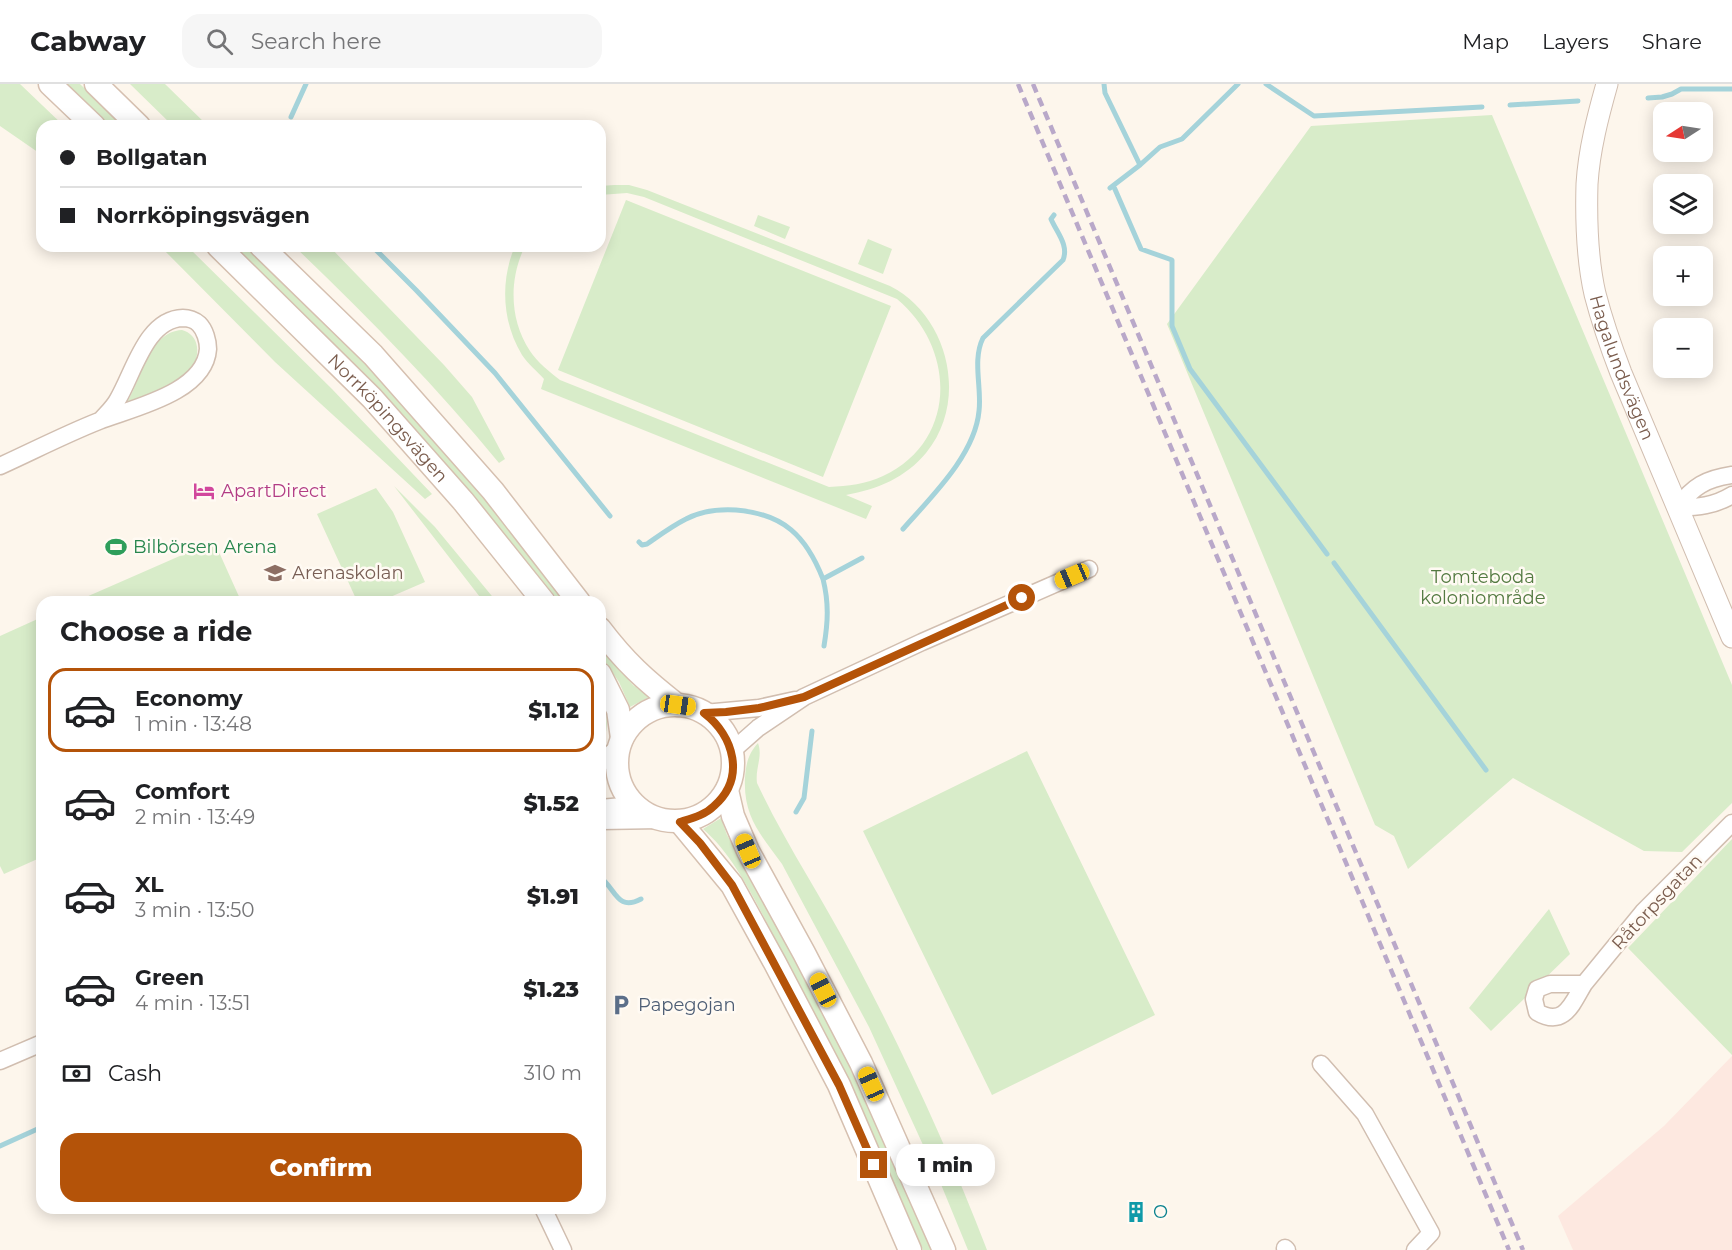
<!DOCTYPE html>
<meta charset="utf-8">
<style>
:root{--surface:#fff;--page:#f6f6f6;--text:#202124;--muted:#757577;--line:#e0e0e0;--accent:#b45309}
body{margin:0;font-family:Montserrat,sans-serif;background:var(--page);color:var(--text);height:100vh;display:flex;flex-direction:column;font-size:22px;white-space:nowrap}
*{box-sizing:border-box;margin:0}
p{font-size:20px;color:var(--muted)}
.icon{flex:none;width:33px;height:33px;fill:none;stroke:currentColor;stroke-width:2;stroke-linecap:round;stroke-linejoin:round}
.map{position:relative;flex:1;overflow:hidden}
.drawer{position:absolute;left:36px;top:512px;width:570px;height:618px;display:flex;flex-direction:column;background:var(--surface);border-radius:18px;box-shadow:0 3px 15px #0003}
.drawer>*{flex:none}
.top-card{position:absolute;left:36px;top:36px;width:570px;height:132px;border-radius:18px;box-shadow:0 3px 15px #0003;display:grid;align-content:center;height:132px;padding:0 24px;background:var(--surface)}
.needle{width:39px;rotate:258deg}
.fabs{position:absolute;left:1653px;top:18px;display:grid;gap:12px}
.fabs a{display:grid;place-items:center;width:60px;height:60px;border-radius:12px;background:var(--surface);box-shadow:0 3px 15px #0003;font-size:30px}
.end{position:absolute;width:27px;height:27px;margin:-14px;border:8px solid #b45309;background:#fff;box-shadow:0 0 0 3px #fff}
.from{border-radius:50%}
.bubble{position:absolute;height:42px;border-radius:18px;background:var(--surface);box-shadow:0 3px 15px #0003;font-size:20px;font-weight:800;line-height:42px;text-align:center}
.car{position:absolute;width:18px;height:36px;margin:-18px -9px;border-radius:8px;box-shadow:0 0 4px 2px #0007;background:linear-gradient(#f5c518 24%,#345 0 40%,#f5c518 0 76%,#345 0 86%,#f5c518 0)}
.top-card b{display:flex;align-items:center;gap:21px;height:57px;font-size:22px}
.top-card b+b{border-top:2px solid var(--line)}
.top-card i{width:15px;height:15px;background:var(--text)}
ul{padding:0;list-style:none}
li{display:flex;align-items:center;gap:18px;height:84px;margin:0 12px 9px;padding:0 12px;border:3px solid transparent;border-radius:18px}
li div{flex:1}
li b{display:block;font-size:22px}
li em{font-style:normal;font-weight:800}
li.selected{border-color:var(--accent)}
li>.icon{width:54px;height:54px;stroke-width:1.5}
h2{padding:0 24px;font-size:27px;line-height:72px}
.pay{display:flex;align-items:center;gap:15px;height:66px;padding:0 24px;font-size:22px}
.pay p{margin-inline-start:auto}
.action{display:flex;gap:12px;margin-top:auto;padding:12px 24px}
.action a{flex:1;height:69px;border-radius:18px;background:var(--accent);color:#fff;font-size:24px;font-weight:800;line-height:69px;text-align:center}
header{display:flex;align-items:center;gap:36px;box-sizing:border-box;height:84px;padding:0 30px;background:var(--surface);border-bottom:2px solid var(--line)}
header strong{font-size:28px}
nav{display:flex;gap:33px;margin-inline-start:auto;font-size:21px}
.search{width:420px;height:54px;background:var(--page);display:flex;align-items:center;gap:15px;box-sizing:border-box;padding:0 21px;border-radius:18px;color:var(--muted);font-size:22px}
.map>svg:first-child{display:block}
.commercial{fill:#fde8e0}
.green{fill:#d8ecc9}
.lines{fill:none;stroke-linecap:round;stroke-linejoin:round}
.stream{stroke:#a5d3da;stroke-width:5}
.minor-casing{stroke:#d1beb0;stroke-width:19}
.tertiary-casing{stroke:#d1beb0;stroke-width:23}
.secondary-casing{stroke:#d6c0b0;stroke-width:25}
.minor{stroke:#fff;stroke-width:16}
.tertiary{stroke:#fff;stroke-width:21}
.secondary{stroke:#fff;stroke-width:22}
.rail{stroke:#b9a8c9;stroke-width:4.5;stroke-dasharray:9 6;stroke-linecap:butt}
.route{stroke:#b45309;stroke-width:8}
.labels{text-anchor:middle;stroke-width:5;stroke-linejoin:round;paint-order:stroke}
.street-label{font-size:18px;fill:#7a5c4d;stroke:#fffaf3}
.hotel-label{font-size:18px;fill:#b23c85;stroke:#fffaf3;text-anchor:start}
.leisure-label{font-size:18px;fill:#27864d;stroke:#fffaf3;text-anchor:start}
.education-label{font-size:18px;fill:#785e54;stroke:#fffaf3;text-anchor:start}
.park-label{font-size:18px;fill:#537a41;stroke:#fffaf3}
.service-label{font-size:18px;fill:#4e5e75;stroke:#fffaf3;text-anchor:start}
.culture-label{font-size:18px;fill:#0d838f;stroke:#fffaf3;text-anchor:start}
</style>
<header>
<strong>Cabway</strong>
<div class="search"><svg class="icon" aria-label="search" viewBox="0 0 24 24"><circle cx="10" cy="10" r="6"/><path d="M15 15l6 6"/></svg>Search here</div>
<nav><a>Map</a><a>Layers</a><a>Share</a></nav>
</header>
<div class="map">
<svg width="1732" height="1166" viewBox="0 0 1732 1166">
<rect width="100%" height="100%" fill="#fdf6ec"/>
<path class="commercial" d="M1732,972V1166H1573L1558,1132L1664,1042Z"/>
<path class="green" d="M0,0H20L64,42H42V71L0,42Z
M67,0H80L123,42H110Z
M130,0H165L208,42H173Z
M1492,31L1732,601V719L1682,768L1644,767L1513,694L1408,785L1394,752L1375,741L1167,240L1311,42Z
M614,101H629L647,106L890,202C949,232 969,317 926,369C905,394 878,405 846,411L872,422L866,435L541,305L544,295C537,287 528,280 522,271C502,238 500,197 515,162H525C509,195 509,235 530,267C537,278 550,288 560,296L829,403C848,402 866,400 883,392C958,357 956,264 897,215L644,113L627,109L600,111V102Z
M626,116L891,222L823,393L558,286Z
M758,131L790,143L785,155L754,142Z
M868,155L892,165L883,190L858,180Z
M160,162H187L332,305L432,410L425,415L275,278Z
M233,162H245L348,262L404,321L515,449L564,517H559L454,389L404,334Z
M294,162H329L444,281L472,313L505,375L499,379C436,302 366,231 294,162Z
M182,246C190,248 196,254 197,263C201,297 150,311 125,321C142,298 147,248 182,246Z
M394,402L435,443L496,517H483Z
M376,404L393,428L425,498L381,517H357L317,430Z
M214,457L241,517H77Z
M42,533V773L4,790L0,782V552Z
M600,564L633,601L649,613L630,623L619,598L600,570Z
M600,610C608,629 610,647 600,665Z
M758,659C763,673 755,684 757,699C785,759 823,815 854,875C904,969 949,1067 987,1166H968L940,1098L869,943L782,780C761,751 743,733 745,694C746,680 748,670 758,659Z
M1027,667L1155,931L992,1011L863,747Z
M721,734L727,751L747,785L841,962L892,1071L932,1166H923C880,1064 834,968 783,870C761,829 738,775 703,745Z
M1732,755V971L1628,864Z
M1549,825L1570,870L1491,947L1469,924Z"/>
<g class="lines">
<path class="stream" d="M1104,0L1105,9L1140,81
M1266,0L1314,32L1482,23
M1648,14L1662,13L1672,10L1681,5H1732
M1510,21L1578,17
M291,33L306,0
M1114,103L1141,165L1172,176V242L1190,285L1327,470
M1110,104L1140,81L1160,63L1182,55L1238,0
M372,162L416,206L495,289L610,432
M903,445C931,413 975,371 979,327C982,304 972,276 983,254L1063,176C1069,161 1057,149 1051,135L1054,131
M639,458L642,461L647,460C660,451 672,442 686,435C701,427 719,425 736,426C784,430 806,452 823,495
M1334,479L1486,686
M824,562C828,538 829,519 823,495L862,474
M796,728L804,714L812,647
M600,793C616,805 617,828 641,815
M0,1062L42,1043"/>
<defs>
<path id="minor" d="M0,382C33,367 66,350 99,337C132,324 205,309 208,265C208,257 205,246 199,240C195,236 188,234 183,234C146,235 134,288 118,315C114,323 107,329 101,336
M1677,424C1693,402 1706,395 1732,391
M1677,424C1698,423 1714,422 1732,411
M704,629L759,624L795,616
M732,667L758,644L804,613L922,558L1089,485
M600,680L619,662
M600,724L634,721
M600,737L660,736
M1584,900C1572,920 1564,944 1537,928L1534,915L1537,905L1550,900H1584L1643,828L1732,739
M0,977L42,959
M1321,980L1365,1030L1431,1149L1415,1166
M543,1124L563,1166
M1285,1164L1287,1166"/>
<g id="tertiary">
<path id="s1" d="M1607,0C1598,32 1589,66 1587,100C1586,135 1587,175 1595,210C1602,237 1611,263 1621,289L1732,553"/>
</g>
<g id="secondary">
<path d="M50,0L94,42"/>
<path d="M96,0L139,42"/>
<path id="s2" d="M218,162L372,314L463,417L544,518"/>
<path d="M261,162L373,271L493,407L579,518"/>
<path d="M600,545C625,578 645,596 677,621"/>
<path d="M600,590L618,626L622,654"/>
<circle cx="675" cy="679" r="58"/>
<path d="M727,706L733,732L748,767L804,869L861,979L944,1166"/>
<path d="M680,738L732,801L775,879L839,1001L910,1166"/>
</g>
</defs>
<use href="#minor" class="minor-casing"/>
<use href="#tertiary" class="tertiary-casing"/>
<use href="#secondary" class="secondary-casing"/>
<use href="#minor" class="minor"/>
<use href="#tertiary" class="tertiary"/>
<use href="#secondary" class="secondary"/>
<path class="rail" d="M1018,0L1509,1166
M1033,0L1523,1166"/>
</g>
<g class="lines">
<path class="route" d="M874,1081L839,1001L732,801L700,759L680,738C693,734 705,731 714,722C746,694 734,652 704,629L726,628L759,624L804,613L1022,514"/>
</g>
<defs>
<symbol id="hotel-bare" viewBox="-9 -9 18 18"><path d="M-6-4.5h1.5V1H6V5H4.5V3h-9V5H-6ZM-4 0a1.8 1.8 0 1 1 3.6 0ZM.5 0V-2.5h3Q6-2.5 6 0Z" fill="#d1479c" stroke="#fffaf3" stroke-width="2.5" paint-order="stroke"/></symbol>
<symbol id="stadium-bare" viewBox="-9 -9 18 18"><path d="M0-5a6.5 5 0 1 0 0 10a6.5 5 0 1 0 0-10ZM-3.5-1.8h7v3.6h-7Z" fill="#2e9e5b" stroke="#fffaf3" stroke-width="2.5" paint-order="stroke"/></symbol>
<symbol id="school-bare" viewBox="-9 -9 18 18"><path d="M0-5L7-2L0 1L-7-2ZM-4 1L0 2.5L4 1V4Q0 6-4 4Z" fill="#8d6e63" stroke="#fffaf3" stroke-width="2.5" paint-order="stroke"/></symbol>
<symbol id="parking-bare" viewBox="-9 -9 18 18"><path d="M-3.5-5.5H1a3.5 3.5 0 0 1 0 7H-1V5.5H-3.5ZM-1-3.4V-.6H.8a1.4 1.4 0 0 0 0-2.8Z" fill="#5c6f8a" stroke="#fffaf3" stroke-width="2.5" paint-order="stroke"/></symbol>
<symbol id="building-bare" viewBox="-9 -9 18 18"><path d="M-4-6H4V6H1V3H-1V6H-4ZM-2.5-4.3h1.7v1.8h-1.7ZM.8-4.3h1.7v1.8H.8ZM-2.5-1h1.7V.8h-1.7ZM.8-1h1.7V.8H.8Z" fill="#0f9aa8" stroke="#fffaf3" stroke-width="2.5" paint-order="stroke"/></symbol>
</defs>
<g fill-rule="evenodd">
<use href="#hotel-bare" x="189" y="392" width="30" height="30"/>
<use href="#stadium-bare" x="101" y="448" width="30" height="30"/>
<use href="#school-bare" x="260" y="474" width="30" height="30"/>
<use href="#parking-bare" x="606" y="906" width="30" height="30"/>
<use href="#building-bare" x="1121" y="1113" width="30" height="30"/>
</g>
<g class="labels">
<g class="street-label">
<text dy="6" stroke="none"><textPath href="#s1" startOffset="291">Hagalundsvägen</textPath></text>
<text dy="6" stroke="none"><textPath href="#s2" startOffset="242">Norrköpingsvägen</textPath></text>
<text transform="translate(1657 818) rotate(-47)" y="6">Råtorpsgatan</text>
</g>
<g class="hotel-label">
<text x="221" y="413">ApartDirect</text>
</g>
<g class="leisure-label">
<text x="133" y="469">Bilbörsen Arena</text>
</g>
<g class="education-label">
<text x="292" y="495">Arenaskolan</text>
</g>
<g class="park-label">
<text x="1483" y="499">Tomteboda<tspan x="1483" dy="21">koloniområde</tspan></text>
</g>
<g class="service-label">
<text x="638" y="927">Papegojan</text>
</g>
<g class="culture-label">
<text x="1153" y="1134">O</text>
</g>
</g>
</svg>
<div class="fabs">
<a><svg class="needle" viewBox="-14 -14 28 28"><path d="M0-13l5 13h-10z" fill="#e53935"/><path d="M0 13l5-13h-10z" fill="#757577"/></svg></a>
<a><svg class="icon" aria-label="layers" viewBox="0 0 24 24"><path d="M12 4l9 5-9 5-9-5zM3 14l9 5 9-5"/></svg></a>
<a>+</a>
<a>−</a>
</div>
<i class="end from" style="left:1022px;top:514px"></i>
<i class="end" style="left:874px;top:1081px"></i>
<div class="bubble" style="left:896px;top:1060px;width:99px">1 min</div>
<i class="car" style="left:1072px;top:492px;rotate:247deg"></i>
<i class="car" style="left:678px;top:621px;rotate:98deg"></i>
<i class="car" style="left:748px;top:767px;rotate:337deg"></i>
<i class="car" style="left:823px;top:906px;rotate:333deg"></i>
<i class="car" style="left:871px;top:1000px;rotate:336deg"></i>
<div class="top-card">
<b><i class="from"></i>Bollgatan</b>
<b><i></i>Norrköpingsvägen</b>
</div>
<section class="drawer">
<h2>Choose a ride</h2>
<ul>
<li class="selected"><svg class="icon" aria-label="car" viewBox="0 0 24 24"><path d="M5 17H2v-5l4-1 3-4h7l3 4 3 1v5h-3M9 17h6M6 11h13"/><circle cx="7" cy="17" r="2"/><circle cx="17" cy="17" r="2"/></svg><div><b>Economy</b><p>1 min · 13:48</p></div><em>$1.12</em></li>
<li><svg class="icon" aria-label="car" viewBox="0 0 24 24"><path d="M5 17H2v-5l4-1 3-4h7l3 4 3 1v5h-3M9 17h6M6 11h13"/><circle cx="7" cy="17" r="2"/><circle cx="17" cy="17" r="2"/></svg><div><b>Comfort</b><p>2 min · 13:49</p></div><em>$1.52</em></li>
<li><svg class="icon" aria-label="car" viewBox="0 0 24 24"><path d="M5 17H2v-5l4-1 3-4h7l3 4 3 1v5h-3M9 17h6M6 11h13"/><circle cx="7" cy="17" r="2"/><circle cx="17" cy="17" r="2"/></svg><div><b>XL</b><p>3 min · 13:50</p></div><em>$1.91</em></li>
<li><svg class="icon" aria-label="car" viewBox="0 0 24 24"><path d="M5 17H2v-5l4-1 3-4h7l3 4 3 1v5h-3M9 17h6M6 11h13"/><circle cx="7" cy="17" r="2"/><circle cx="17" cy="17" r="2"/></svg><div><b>Green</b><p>4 min · 13:51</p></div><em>$1.23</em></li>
</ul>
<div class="pay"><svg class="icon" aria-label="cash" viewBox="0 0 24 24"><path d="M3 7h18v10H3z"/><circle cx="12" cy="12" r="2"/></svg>Cash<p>310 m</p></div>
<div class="action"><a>Confirm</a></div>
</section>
</div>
